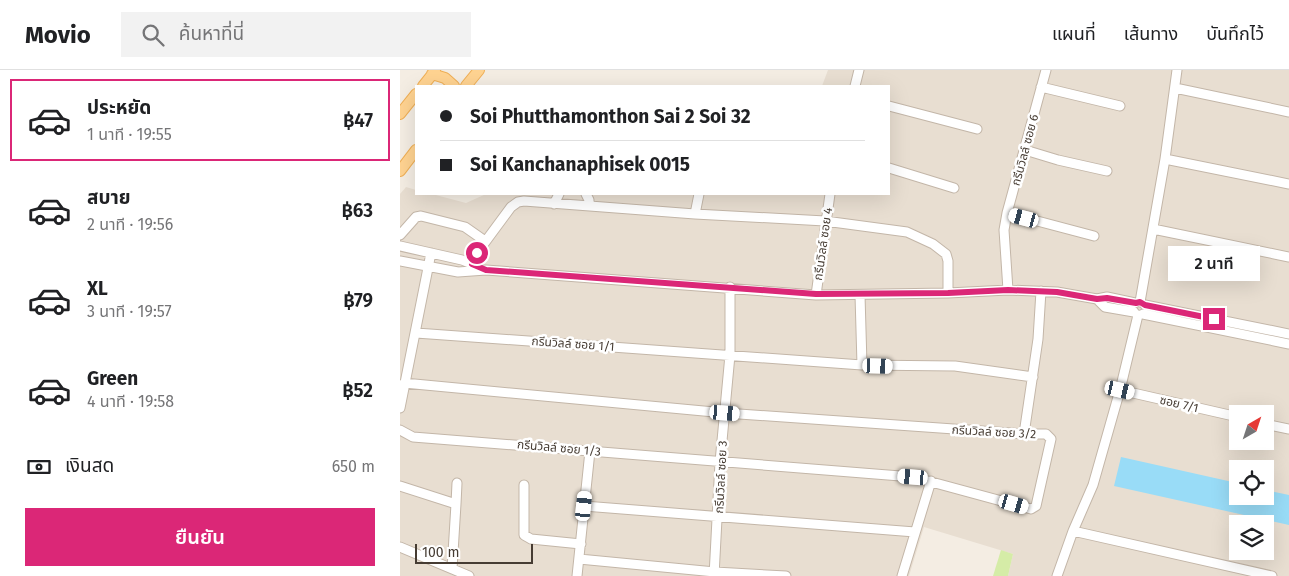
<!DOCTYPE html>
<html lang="th">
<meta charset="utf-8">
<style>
:root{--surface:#fff;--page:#f2f2f2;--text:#202124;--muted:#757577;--line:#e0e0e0;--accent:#db2777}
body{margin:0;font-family:"Fira Sans","Noto Sans Thai",sans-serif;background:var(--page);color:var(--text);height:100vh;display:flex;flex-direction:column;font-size:19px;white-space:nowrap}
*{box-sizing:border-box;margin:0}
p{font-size:16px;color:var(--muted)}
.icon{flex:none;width:28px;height:28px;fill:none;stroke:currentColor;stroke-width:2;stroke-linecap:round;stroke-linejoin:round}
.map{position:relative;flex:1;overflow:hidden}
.drawer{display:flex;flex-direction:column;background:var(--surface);width:400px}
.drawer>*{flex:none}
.top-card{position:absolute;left:15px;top:15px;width:475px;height:110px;border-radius:0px;box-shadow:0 5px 20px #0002;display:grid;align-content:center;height:110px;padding:0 25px;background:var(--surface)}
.needle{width:32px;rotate:39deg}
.controls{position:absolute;left:829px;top:335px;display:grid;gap:10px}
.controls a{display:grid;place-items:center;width:45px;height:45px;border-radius:0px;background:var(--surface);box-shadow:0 5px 20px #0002;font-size:25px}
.scale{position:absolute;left:15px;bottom:12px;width:118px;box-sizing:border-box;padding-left:5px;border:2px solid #463c33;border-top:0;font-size:14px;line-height:18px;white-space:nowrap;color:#463c33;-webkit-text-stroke:4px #fff;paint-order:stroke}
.end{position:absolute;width:22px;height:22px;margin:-11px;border:6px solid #db2777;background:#fff;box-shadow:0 0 0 2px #fff}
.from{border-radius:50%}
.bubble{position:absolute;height:35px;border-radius:0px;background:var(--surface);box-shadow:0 5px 20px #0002;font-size:16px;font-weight:600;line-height:35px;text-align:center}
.car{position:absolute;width:15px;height:30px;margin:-15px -8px;border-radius:6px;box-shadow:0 0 4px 1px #0007;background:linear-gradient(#fff 24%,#345 0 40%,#fff 0 76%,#345 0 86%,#fff 0)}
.top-card b{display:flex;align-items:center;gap:18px;height:48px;font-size:19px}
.top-card b+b{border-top:1px solid var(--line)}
.top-card i{width:12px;height:12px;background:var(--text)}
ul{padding:9px 0 0;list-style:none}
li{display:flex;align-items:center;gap:15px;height:82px;margin:0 10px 8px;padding:0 15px;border:2px solid transparent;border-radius:0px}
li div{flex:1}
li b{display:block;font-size:19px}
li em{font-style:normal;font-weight:600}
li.on{border-color:var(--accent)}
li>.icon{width:45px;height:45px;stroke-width:1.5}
.pay{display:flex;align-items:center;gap:12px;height:55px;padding:0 25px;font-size:19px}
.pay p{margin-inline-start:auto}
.primary-button{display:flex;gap:10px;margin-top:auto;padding:10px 25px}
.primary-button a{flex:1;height:58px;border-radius:0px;background:var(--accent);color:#fff;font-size:20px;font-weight:600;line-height:58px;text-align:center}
header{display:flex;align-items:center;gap:30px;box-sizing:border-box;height:70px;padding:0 25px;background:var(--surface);border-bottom:1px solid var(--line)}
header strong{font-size:24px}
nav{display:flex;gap:28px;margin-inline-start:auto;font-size:18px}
.search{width:350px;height:45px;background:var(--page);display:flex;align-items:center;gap:12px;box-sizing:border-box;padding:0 18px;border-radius:0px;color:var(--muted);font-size:19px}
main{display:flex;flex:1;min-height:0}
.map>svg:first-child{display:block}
.residential{fill:#e8ded1;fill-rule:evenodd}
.green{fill:#d5eca7}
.water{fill:#99dcf7}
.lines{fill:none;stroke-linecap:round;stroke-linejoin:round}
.minor-casing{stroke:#c3b6a8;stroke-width:11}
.major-casing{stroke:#efaf56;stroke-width:12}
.minor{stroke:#fff;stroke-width:9}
.major{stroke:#ffd391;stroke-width:10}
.route{stroke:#db2777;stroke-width:6}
.labels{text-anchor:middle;stroke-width:5;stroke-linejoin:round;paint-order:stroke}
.street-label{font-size:12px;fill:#463c33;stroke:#fff}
</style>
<header>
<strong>Movio</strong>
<div class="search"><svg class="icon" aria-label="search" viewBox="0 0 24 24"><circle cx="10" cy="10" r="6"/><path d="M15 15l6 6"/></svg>ค้นหาที่นี่</div>
<nav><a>แผนที่</a><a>เส้นทาง</a><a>บันทึกไว้</a></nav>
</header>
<main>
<section class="drawer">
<ul>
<li class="on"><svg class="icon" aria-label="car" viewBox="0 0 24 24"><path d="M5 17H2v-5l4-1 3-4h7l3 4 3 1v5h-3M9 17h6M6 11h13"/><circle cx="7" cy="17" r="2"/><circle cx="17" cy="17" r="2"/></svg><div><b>ประหยัด</b><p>1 นาที · 19:55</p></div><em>฿47</em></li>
<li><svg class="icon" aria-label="car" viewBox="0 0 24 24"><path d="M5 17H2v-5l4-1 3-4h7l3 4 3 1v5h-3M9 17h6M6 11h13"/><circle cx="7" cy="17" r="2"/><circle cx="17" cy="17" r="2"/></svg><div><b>สบาย</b><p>2 นาที · 19:56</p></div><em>฿63</em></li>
<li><svg class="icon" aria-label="car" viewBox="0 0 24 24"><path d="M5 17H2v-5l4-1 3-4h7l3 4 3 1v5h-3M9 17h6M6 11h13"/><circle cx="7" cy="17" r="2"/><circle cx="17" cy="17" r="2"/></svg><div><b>XL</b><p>3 นาที · 19:57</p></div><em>฿79</em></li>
<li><svg class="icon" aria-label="car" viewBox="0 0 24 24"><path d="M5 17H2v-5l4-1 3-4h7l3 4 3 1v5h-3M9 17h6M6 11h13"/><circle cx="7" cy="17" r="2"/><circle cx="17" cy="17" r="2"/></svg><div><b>Green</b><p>4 นาที · 19:58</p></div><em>฿52</em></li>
</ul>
<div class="pay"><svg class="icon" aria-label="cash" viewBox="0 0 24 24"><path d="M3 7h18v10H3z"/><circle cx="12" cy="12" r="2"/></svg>เงินสด<p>650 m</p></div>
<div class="primary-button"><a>ยืนยัน</a></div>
</section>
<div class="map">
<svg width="889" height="506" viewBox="0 0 889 506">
<rect width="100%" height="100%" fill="#f4ede3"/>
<path class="residential" d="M428,0H889V506H608L613,484L524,457L509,506H0V124L6,117L16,120V124H32L66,133L86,124H489V16H422ZM838,344H865V371H838ZM838,399H865V426H838ZM838,454H865V481H838Z"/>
<path class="green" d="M601,480L613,484L608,506H593Z"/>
<path class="water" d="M721,387L837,413L838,426H865V420L889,425V455L714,416Z"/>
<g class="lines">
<defs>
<path id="minor" d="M455,16L459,0
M641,17L720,36
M775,18L889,42
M489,36L577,59
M625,80L658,90L707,101
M765,89L889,114
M489,98L554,118
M186,124L189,130V136
M154,134L159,124
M607,143L694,166
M295,144L299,124
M753,159L889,187
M0,165L16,147L21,146L65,157L85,171
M0,176L62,190L77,196
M0,191L58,202L86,200L416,225L548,223L608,220L657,222L697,229L707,227L735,233
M72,194L77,183L111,137L118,132L124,131L295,144L425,151L507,162L533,174L546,184L548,191V223
M608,220L604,160L607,143L646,0
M416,225L430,124
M460,225L462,295
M697,229L705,237L734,242
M740,232L765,89L777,0
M745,235L889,264
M743,244L889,274
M16,263L462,295L555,296L633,307
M720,320L838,347
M0,338L31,183
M865,354L889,359
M0,360L13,367L513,407L631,439L636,436L651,369L646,364H624L325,343L4,313
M624,364L638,269L641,221
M124,415V465L131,469L181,474
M0,416L56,434L52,499
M56,434L57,413
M184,436L515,462
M673,461L872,506
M0,477L69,506
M179,489L315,502L386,506
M177,506L190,381
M314,506L320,392L330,285V217
M502,506L531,411
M657,506L673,461L693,415L720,320L738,245"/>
<path id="major" d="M32,4L45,8L54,16
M23,16L35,1
M66,16L79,0
M0,44L16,24
M0,101L16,80"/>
</defs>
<use href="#minor" class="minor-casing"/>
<use href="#major" class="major-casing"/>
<use href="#minor" class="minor"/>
<use href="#major" class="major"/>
</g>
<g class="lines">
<path class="route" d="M77,183L72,194L86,200L416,224L548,223L608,220L657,222L697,229L707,228L736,233L740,232L745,235L814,249"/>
</g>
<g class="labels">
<g class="street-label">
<text transform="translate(625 80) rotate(-75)" y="4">กรีนวิลล์ ซอย 6</text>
<text transform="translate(423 174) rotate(-82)" y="4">กรีนวิลล์ ซอย 4</text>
<text transform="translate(173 274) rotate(4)" y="4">กรีนวิลล์ ซอย 1/1</text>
<text transform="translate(779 334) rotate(13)" y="4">ซอย 7/1</text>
<text transform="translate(594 362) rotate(3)" y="4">กรีนวิลล์ ซอย 3/2</text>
<text transform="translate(159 378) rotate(5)" y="4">กรีนวิลล์ ซอย 1/3</text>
<text transform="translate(321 407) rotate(-87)" y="4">กรีนวิลล์ ซอย 3</text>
</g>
</g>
</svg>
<div class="controls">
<a><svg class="needle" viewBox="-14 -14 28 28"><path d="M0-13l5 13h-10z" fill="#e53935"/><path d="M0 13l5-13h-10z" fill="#757577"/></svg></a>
<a><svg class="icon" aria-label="locate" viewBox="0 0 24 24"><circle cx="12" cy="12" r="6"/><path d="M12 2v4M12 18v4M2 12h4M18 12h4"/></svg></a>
<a><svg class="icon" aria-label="layers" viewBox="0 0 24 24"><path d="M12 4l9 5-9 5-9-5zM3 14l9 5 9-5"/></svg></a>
</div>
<div class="scale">100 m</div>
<i class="end from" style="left:77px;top:183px"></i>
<i class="end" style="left:814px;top:249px"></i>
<div class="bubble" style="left:768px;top:176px;width:92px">2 นาที</div>
<i class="car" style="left:624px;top:148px;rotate:285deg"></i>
<i class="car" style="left:478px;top:296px;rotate:92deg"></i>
<i class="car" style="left:720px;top:320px;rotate:103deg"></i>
<i class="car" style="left:325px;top:343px;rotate:94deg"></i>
<i class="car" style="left:513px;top:407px;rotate:275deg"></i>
<i class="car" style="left:614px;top:434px;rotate:106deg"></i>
<i class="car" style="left:184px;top:436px;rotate:6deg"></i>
<div class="top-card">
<b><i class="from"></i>Soi Phutthamonthon Sai 2 Soi 32</b>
<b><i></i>Soi Kanchanaphisek 0015</b>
</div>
</div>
</main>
